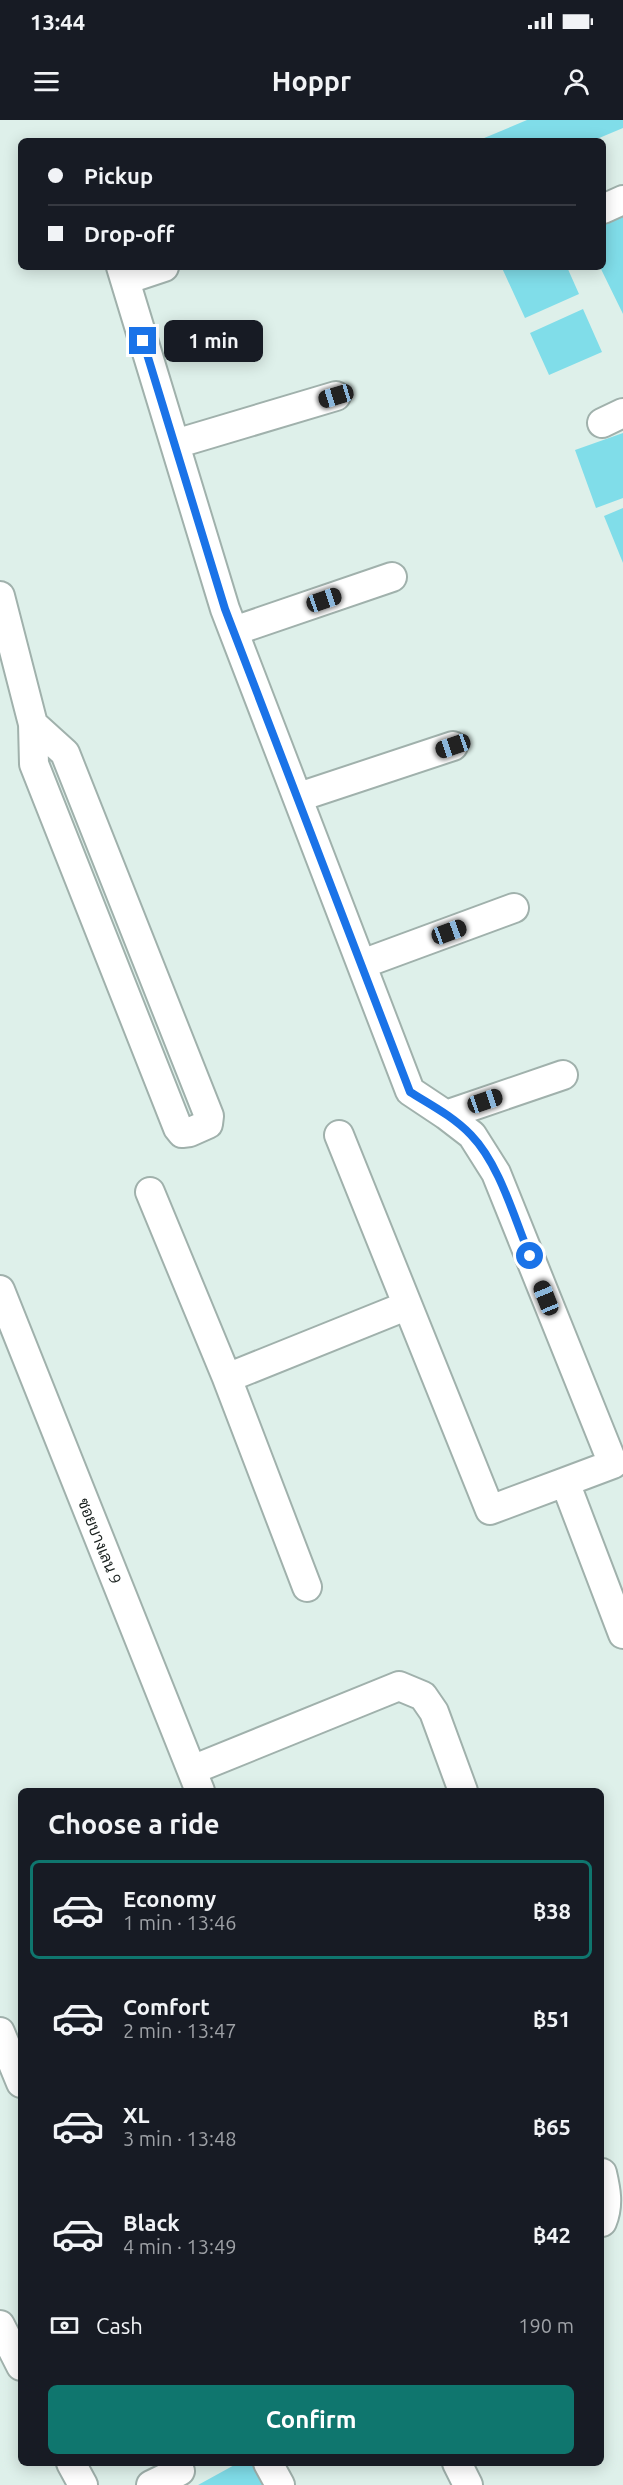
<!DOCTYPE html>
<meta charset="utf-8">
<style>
:root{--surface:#171b24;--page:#20242c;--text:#f1f3f6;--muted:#9ea1a6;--line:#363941;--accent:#0f766e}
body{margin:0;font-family:Ubuntu,Sarabun,sans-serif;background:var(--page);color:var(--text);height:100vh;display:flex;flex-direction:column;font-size:22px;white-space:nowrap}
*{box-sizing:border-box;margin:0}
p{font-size:20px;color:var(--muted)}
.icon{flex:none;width:33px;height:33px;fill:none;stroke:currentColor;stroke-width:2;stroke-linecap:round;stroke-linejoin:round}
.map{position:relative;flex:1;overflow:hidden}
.sheet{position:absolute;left:18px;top:1668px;width:586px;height:678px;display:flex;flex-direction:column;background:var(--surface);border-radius:9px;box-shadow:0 3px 15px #0003}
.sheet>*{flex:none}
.hud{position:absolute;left:18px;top:18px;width:588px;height:132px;border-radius:9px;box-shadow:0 3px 15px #0003;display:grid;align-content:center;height:132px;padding:0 30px;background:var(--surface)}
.end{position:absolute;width:27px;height:27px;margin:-14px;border:8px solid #1a73e8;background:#fff;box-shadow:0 0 0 3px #fff}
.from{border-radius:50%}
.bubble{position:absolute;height:42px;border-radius:9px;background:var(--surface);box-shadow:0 3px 15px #0003;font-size:20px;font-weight:600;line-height:42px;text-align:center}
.car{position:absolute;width:18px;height:36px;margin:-18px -9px;border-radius:8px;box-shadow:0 0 4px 2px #0007;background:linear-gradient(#222 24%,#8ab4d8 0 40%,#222 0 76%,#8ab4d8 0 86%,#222 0)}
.hud b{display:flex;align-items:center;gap:21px;height:57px;font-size:22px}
.hud b+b{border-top:2px solid var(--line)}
.hud i{width:15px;height:15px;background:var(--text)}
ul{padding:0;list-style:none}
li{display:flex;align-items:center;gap:18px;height:99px;margin:0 12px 9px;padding:0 18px;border:3px solid transparent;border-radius:9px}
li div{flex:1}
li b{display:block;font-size:22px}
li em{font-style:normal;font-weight:600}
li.on{border-color:var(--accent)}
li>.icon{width:54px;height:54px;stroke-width:1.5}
h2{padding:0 30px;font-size:27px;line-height:72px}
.pay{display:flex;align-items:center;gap:15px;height:66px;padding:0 30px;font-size:22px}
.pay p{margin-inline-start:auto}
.action{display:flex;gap:12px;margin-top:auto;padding:12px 30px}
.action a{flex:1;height:69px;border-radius:9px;background:var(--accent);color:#fff;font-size:24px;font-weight:600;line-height:69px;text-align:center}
.status{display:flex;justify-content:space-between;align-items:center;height:42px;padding:0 30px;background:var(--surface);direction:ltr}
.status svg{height:16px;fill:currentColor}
header{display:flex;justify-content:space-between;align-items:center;height:78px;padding:0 30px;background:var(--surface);font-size:27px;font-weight:600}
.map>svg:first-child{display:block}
.building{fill:#80dde9}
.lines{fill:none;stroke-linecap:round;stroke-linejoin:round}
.minor-casing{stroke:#a0b1ac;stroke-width:32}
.minor{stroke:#fff;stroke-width:28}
.route{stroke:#1a73e8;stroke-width:8}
.labels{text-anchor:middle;stroke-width:6;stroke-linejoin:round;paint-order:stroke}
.street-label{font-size:16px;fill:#1a211f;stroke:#fff}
</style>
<div class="status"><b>13:44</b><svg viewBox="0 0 49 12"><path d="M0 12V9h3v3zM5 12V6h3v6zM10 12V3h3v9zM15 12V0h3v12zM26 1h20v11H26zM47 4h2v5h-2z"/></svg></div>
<header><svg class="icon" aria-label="menu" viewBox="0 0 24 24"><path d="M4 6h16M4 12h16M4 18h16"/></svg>Hoppr<svg class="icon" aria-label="person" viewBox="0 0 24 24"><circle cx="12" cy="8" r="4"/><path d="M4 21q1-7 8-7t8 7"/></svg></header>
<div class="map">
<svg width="623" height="2365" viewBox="0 0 623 2365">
<rect width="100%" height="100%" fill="#def0ea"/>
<path class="building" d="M527,0H623V8L592,21H477Z
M623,95V194L600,147H603V105Z
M567,147L579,174L525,198L502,148Z
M583,189L602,232L549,255L530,213Z
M623,313V378L596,388L575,330Z
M623,388V443L604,396Z
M238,2343H253L265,2365H198Z"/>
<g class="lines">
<defs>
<path id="minor" d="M603,89L623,80
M121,147L225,489L410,971L446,995L472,1015L496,1053L613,1344L565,1362L623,1514
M125,160L164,147
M602,303L623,293
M175,324L336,276
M0,476L33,604L34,644L178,1008L182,1013L190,1012L208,1004L209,996L65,633L33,604
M234,511L392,457
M299,677L453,626
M362,844L514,788
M446,995L563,955
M339,1015L490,1390L565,1362
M150,1072L227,1258L307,1467
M0,1170L200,1671
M227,1258L406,1186
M192,1650L399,1566L423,1576L434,1592L463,1671
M0,1912L21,1963
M602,2053C606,2070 609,2085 602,2102
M0,2205L21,2246
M71,2343L83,2365
M268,2343L280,2365
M457,2343L468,2365
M151,2365L180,2351"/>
</defs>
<use href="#minor" class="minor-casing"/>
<use href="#minor" class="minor"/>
</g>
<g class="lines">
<path class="route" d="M143,221L225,489L410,972C431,985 454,997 471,1015C500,1045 514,1098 530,1136"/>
</g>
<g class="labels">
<g class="street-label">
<text transform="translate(100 1421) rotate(68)" y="6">ซอยบางเลน 9</text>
</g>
</g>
</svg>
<i class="end from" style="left:530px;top:1136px"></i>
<i class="end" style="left:143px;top:221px"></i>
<div class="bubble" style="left:164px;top:200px;width:99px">1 min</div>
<i class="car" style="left:336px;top:276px;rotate:253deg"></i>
<i class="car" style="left:324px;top:480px;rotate:71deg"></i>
<i class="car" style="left:453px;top:626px;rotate:251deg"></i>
<i class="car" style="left:449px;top:812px;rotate:70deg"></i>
<i class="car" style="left:485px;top:981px;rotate:71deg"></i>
<i class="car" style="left:546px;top:1178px;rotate:338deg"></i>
<div class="hud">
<b><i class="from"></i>Pickup</b>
<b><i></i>Drop-off</b>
</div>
<section class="sheet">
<h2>Choose a ride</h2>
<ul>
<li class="on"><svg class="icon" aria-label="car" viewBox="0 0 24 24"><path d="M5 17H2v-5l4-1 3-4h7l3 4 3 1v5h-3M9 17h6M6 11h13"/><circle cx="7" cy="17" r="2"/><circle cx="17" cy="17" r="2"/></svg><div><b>Economy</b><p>1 min · 13:46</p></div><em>฿38</em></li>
<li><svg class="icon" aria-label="car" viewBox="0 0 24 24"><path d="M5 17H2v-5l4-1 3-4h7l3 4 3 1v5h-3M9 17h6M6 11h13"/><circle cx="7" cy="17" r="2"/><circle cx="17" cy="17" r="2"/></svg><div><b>Comfort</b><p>2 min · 13:47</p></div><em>฿51</em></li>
<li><svg class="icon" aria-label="car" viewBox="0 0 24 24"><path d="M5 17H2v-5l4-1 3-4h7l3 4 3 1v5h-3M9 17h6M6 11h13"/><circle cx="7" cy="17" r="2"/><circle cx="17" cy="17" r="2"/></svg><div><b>XL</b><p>3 min · 13:48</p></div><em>฿65</em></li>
<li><svg class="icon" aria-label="car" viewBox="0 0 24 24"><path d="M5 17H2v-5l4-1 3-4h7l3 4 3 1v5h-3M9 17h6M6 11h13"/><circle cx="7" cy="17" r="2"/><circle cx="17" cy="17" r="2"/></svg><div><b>Black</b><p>4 min · 13:49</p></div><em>฿42</em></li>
</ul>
<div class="pay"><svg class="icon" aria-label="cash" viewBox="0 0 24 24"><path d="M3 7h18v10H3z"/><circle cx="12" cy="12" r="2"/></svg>Cash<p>190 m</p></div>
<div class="action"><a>Confirm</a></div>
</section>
</div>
